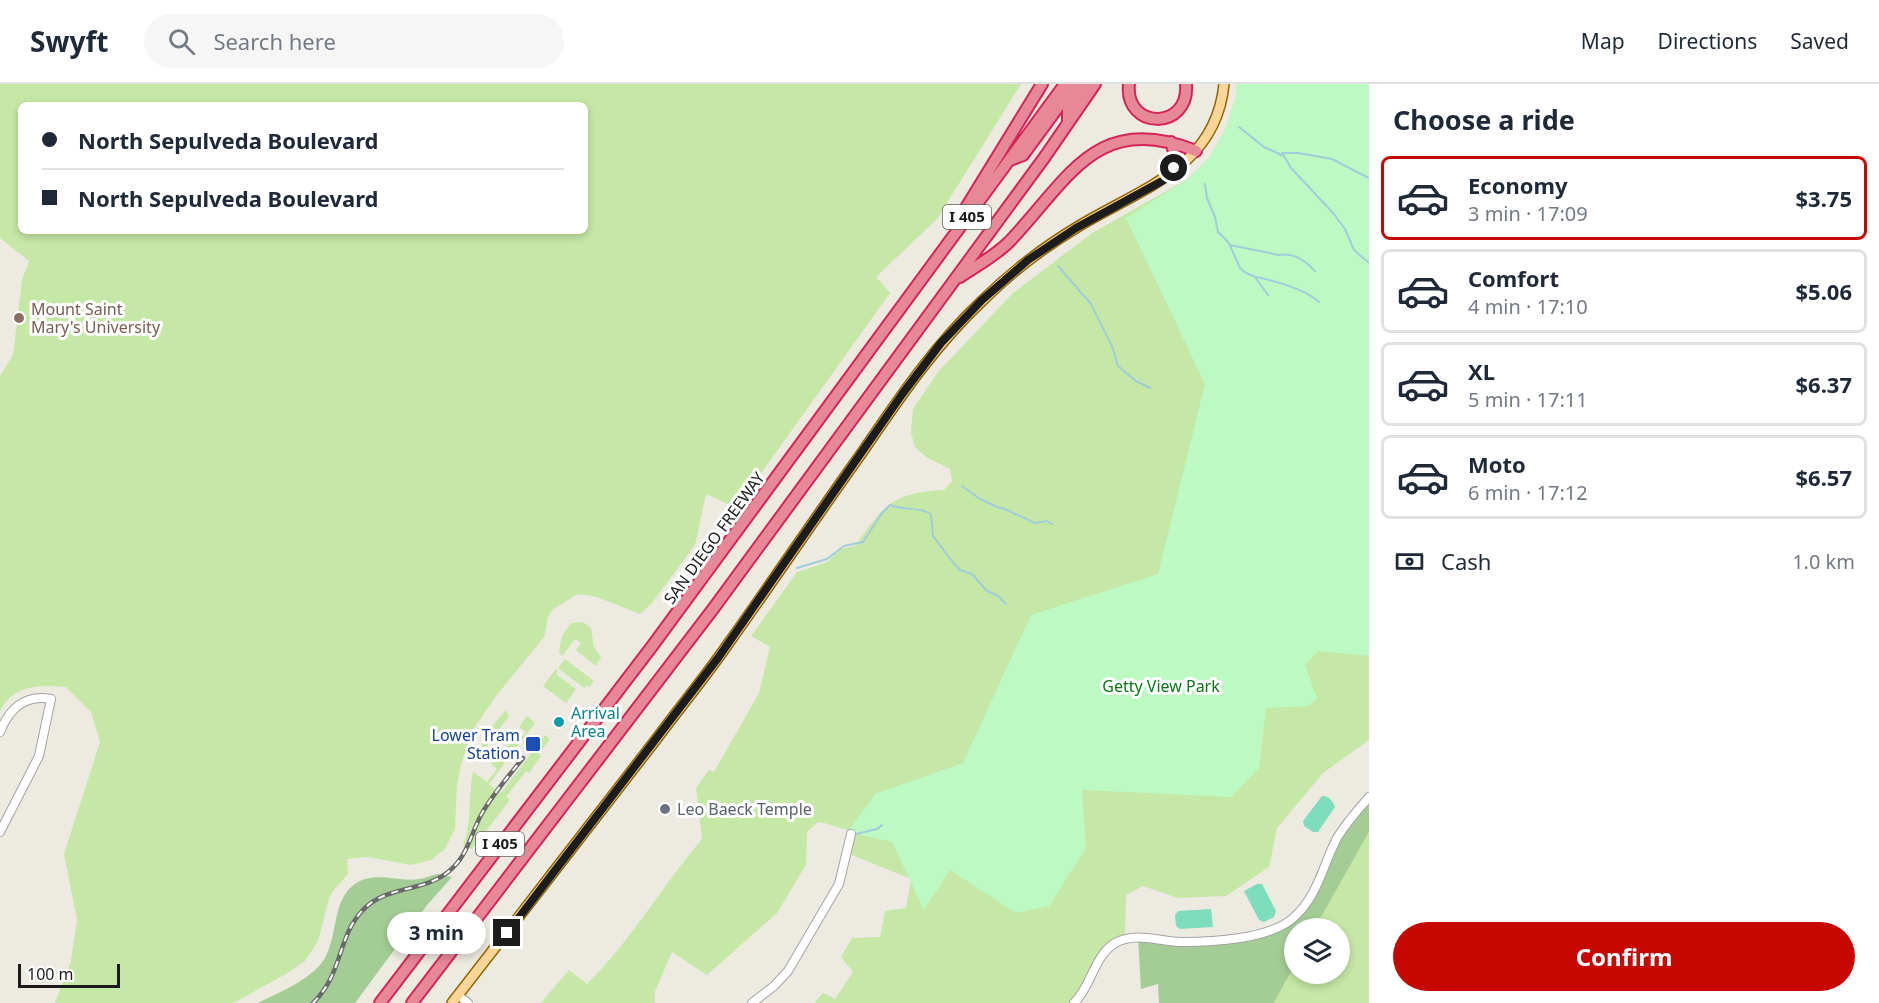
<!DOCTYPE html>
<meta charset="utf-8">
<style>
:root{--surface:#fff;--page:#f6f6f7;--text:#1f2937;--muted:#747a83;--line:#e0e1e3;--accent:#c70701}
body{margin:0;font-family:"Noto Sans",sans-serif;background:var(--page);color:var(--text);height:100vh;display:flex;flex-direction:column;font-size:22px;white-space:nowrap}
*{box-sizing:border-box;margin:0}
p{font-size:20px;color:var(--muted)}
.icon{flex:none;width:33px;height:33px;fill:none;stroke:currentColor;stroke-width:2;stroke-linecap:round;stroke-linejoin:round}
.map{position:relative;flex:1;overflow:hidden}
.sheet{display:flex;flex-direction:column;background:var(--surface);width:510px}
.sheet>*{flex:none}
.banner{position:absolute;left:18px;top:18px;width:570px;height:132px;border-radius:9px;box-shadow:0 3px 9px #0003;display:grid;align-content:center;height:132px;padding:0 24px;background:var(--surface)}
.fabs{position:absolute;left:1284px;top:834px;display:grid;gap:12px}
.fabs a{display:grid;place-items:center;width:66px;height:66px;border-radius:50%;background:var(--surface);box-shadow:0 3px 9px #0003;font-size:30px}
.scale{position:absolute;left:18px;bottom:15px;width:102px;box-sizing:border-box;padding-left:6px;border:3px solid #1c1c1c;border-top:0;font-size:16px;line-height:21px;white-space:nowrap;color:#1c1c1c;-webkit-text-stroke:4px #fff;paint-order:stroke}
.end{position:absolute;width:27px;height:27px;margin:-14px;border:8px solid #1c1c1c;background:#fff;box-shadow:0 0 0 3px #fff}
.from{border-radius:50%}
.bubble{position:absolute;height:42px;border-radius:21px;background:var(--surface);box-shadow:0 3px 9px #0003;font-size:20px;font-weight:700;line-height:42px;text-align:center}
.banner b{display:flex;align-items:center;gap:21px;height:57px;font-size:22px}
.banner b+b{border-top:2px solid var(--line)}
.banner i{width:15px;height:15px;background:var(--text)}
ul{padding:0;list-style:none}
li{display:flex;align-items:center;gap:18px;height:84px;margin:0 12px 9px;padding:0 12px;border:3px solid var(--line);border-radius:9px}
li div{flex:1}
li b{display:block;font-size:22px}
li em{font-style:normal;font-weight:700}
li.on{border-color:var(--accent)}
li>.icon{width:54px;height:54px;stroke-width:1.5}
h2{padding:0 24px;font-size:27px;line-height:72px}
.pay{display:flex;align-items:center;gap:15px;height:66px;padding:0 24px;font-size:22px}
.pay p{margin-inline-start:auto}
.primary-button{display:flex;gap:12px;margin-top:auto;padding:12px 24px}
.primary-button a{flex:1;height:69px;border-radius:36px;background:var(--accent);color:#fff;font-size:24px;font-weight:700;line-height:69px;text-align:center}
header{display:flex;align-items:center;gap:36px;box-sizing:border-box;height:84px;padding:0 30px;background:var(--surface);border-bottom:2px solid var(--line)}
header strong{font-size:28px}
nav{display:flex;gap:33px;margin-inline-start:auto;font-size:21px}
.search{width:420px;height:54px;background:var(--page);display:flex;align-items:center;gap:15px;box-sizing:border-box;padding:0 21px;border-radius:33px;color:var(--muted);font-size:22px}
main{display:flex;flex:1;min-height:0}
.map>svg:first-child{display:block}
.grass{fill:#c5e8a6;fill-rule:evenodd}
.forest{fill:#a4cd96}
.park{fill:#bdf9c3}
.pitch{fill:#7eddbc}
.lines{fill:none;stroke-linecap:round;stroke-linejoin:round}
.stream{stroke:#a1ccdb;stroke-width:2}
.minor-casing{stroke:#a3a3a3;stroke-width:10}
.major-casing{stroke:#936700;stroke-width:12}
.highway-casing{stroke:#d6245b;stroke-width:14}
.minor{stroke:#fff;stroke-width:8}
.major{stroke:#fbd498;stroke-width:9}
.highway{stroke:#e68896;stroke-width:10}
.rail-casing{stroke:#6a6a6a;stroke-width:4.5}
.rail{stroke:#fff;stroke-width:2;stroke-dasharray:7;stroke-linecap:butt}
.route{stroke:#1c1c1c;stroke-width:8}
.education-dot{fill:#8d6e63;stroke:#fff;stroke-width:2}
.culture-dot{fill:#0f9aa8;stroke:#fff;stroke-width:2}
.transit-dot{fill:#1a4fb4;stroke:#fff;stroke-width:2}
.worship-dot{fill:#6b7280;stroke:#fff;stroke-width:2}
.labels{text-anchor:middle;stroke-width:6;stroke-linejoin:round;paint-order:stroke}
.shield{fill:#fff;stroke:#606060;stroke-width:1.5}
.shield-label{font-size:15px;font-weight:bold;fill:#1c1c1c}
.education-label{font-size:16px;fill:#785e54;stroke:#fff;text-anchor:start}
.street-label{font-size:16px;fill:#1c1c1c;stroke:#fff}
.park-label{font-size:16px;fill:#0b7818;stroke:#fff}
.culture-label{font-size:16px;fill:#0d838f;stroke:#fff;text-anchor:start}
.transit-label{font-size:16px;fill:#164399;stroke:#fff;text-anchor:end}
.worship-label{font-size:16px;fill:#5b616d;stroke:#fff;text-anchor:start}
</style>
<header>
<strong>Swyft</strong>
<div class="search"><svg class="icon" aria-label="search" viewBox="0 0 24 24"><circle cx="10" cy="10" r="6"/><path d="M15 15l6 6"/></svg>Search here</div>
<nav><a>Map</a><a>Directions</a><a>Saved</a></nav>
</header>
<main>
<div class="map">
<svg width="1369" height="919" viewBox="0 0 1369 919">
<rect width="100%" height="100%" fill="#edeae1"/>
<path class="grass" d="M0,0H1021L937,135L876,193L890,209L736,424L706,410L695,461L651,520L640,530L597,513L578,510L553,525L548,533L544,553L496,612L472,647L461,681L457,701L455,745L445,765L431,776L411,781L368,773L347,775L348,790L333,807L329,814L318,857L305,877L286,890L233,919H55L71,877L77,836L64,770L100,658L91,628L66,603C41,601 12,600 0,628V292L13,271L22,196L29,177L0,154ZM21,21H585V147H21Z
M1236,0H1369V656L1323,689L1277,744L1269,783L1226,812L1178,814L1143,802L1126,811L1125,854L1112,861L1074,919H814L823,909L835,915L853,888L841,873L852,854L880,853L885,827L906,824L911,795L847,769L851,750L848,746C837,744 829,739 818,738L807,748L806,781L777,829L707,891L672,868L655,907V919H541L569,886L587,900C631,857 662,802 702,755L696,704L709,686L714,688L759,609L770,563L751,552L797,488L827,478L841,465L855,462C884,421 891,409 944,406L952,397L950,385L926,373L915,363L911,349L913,325L938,288L1013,209L1092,149L1188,95L1209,74L1225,46L1237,10Z
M583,538L591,544L594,564L601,573L596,582L576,566L581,559L575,555L562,572L559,568L562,552L571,539Z
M565,575L594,597L589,603L587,601L584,604L558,584Z
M556,585L558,587L556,590L576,605L566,619L543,602Z
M506,626L509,632L479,673H476L491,643Z
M527,632L535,639L489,700L501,709L545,651L550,655L539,670L541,672L529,689L526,687L506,713L510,716L472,765L463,762C472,738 468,713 473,688L487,698L497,685L491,680L499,670L506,674L511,667L506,664L516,652L520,655L526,648L519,643Z
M1369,748V919H1274L1294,882V890H1340V844H1315Z"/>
<path class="forest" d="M1369,713V748L1315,844H1294V882L1274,919H1159L1158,900L1141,905L1138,853L1181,858L1270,848L1303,826L1336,755Z
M438,790L452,793L428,820L355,919H258C279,908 304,899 320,881C342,856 327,808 365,795C382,790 403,798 420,795C426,794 432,791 438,790Z"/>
<path class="park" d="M1236,0H1369V572L1318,567L1305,581L1317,614L1309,622L1266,624L1259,684L1231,713L1082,706L1086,764L1049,822L1016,829L950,786L924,826L892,758L848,748L875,710L963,679L1031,531L1158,490L1205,300L1126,134L1188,95L1209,74L1225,46L1237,10Z"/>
<path class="pitch" d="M1322,712C1328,711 1333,717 1335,723L1318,748H1313L1304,742L1303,737Z
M1257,800H1262L1276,827L1274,833L1264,838L1259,836L1244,807Z
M1211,825L1213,843L1180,845L1176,842L1175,831L1178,827Z"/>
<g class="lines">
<path class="stream" d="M1239,43L1264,63L1284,72L1291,84L1334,130L1345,145L1354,166L1369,179
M1282,69H1298L1332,75L1369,94
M1205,100L1207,114L1215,133L1218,148L1229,159L1240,184L1246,189L1254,192L1268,211
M1230,161L1279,171C1294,168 1306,177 1315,187
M1058,182L1091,220L1112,262L1118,282L1136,297L1150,304
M1256,193C1275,197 1304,205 1319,218
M962,402L980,415L997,423L1005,425L1035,439L1047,437L1052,440
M797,484L827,475L844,462L863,458L882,429L890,421C904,427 918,422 931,430L933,452L952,477L960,486L972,490L987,507L998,512L1006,520
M856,750L877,745L882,741"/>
<defs>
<path id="minor" d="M0,648C9,625 25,610 51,615L39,672L0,748
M458,911L468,919
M752,919L774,902L788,887L839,800L851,750
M1074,919C1091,903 1094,872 1115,859C1136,847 1160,858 1182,858C1213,858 1268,855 1292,835C1317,814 1322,784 1336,756C1344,741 1358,726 1369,713"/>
<path id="major" d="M452,919C520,830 590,742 658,653C681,622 706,592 728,560C773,497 816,433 861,370C898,316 934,262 982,217C1011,188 1044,163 1079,142C1140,105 1216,84 1224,0"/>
<path id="highway" d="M1129,0C1124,46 1190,47 1186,0
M1068,39V25L1084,0
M1171,58C1175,70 1177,78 1171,91
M1010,76L1023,71L1075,0
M964,127L1042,0
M960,193C976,182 995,172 1009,158C1069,95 1096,27 1196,67
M380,919L653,561L1065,0
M412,919L713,525L1044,74L1095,0"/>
</defs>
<use href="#minor" class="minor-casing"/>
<use href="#major" class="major-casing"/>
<use href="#highway" class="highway-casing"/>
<use href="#minor" class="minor"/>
<use href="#major" class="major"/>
<use href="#highway" class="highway"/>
<defs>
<path id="rail" d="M313,919C343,890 337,854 362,827C385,801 422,809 448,788C467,773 470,753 480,733C491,712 508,693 523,674"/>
</defs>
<use href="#rail" class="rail-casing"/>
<use href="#rail" class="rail"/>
</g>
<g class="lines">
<path class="route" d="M507,849L718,574L903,309L941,259L982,216L1028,176L1076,144L1162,97L1171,91L1174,84"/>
</g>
<circle class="education-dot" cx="19" cy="234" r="6"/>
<circle class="culture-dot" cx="559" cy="638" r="6"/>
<rect class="transit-dot" x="525" y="652" width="16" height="16" rx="3"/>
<circle class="worship-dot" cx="665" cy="725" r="6"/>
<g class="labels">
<g class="shield">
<rect x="943" y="121" width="48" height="24" rx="4.5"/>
<rect x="476" y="748" width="48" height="24" rx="4.5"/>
</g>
<g class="shield-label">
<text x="967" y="138">I 405</text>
<text x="500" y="765">I 405</text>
</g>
<g class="education-label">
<text x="31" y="231">Mount Saint<tspan x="31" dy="18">Mary's University</tspan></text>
</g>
<g class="street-label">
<text transform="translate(714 454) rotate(-54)" y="6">SAN DIEGO FREEWAY</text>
</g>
<g class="park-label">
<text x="1161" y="608">Getty View Park</text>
</g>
<g class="culture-label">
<text x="571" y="635">Arrival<tspan x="571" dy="18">Area</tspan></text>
</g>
<g class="transit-label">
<text x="520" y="657">Lower Tram<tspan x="520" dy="18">Station</tspan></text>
</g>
<g class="worship-label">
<text x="677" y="731">Leo Baeck Temple</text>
</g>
</g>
</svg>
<div class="fabs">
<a><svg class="icon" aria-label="layers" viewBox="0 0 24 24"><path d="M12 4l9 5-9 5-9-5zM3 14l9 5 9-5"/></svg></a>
</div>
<div class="scale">100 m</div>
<i class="end from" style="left:1174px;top:84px"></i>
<i class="end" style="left:507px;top:849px"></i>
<div class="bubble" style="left:387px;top:828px;width:99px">3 min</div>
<div class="banner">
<b><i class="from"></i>North Sepulveda Boulevard</b>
<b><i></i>North Sepulveda Boulevard</b>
</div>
</div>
<section class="sheet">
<h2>Choose a ride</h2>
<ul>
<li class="on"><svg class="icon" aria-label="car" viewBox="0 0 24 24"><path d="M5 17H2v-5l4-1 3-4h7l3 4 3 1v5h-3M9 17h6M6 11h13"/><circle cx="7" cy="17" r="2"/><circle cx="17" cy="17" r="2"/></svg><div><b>Economy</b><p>3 min · 17:09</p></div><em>$3.75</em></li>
<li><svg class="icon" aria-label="car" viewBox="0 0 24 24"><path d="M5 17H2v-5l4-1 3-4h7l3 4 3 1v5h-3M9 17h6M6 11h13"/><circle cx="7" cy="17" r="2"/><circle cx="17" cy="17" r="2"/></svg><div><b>Comfort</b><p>4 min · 17:10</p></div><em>$5.06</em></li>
<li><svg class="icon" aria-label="car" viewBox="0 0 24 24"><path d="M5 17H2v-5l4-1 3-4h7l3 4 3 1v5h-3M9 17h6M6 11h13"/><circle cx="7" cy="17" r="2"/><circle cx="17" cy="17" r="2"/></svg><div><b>XL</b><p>5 min · 17:11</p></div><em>$6.37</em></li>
<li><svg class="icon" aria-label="car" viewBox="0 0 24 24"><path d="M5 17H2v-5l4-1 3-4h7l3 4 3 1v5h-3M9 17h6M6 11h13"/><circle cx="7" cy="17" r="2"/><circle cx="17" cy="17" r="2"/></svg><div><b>Moto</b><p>6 min · 17:12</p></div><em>$6.57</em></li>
</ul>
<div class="pay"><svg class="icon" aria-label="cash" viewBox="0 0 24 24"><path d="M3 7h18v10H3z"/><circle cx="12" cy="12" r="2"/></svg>Cash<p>1.0 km</p></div>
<div class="primary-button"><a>Confirm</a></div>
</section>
</main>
